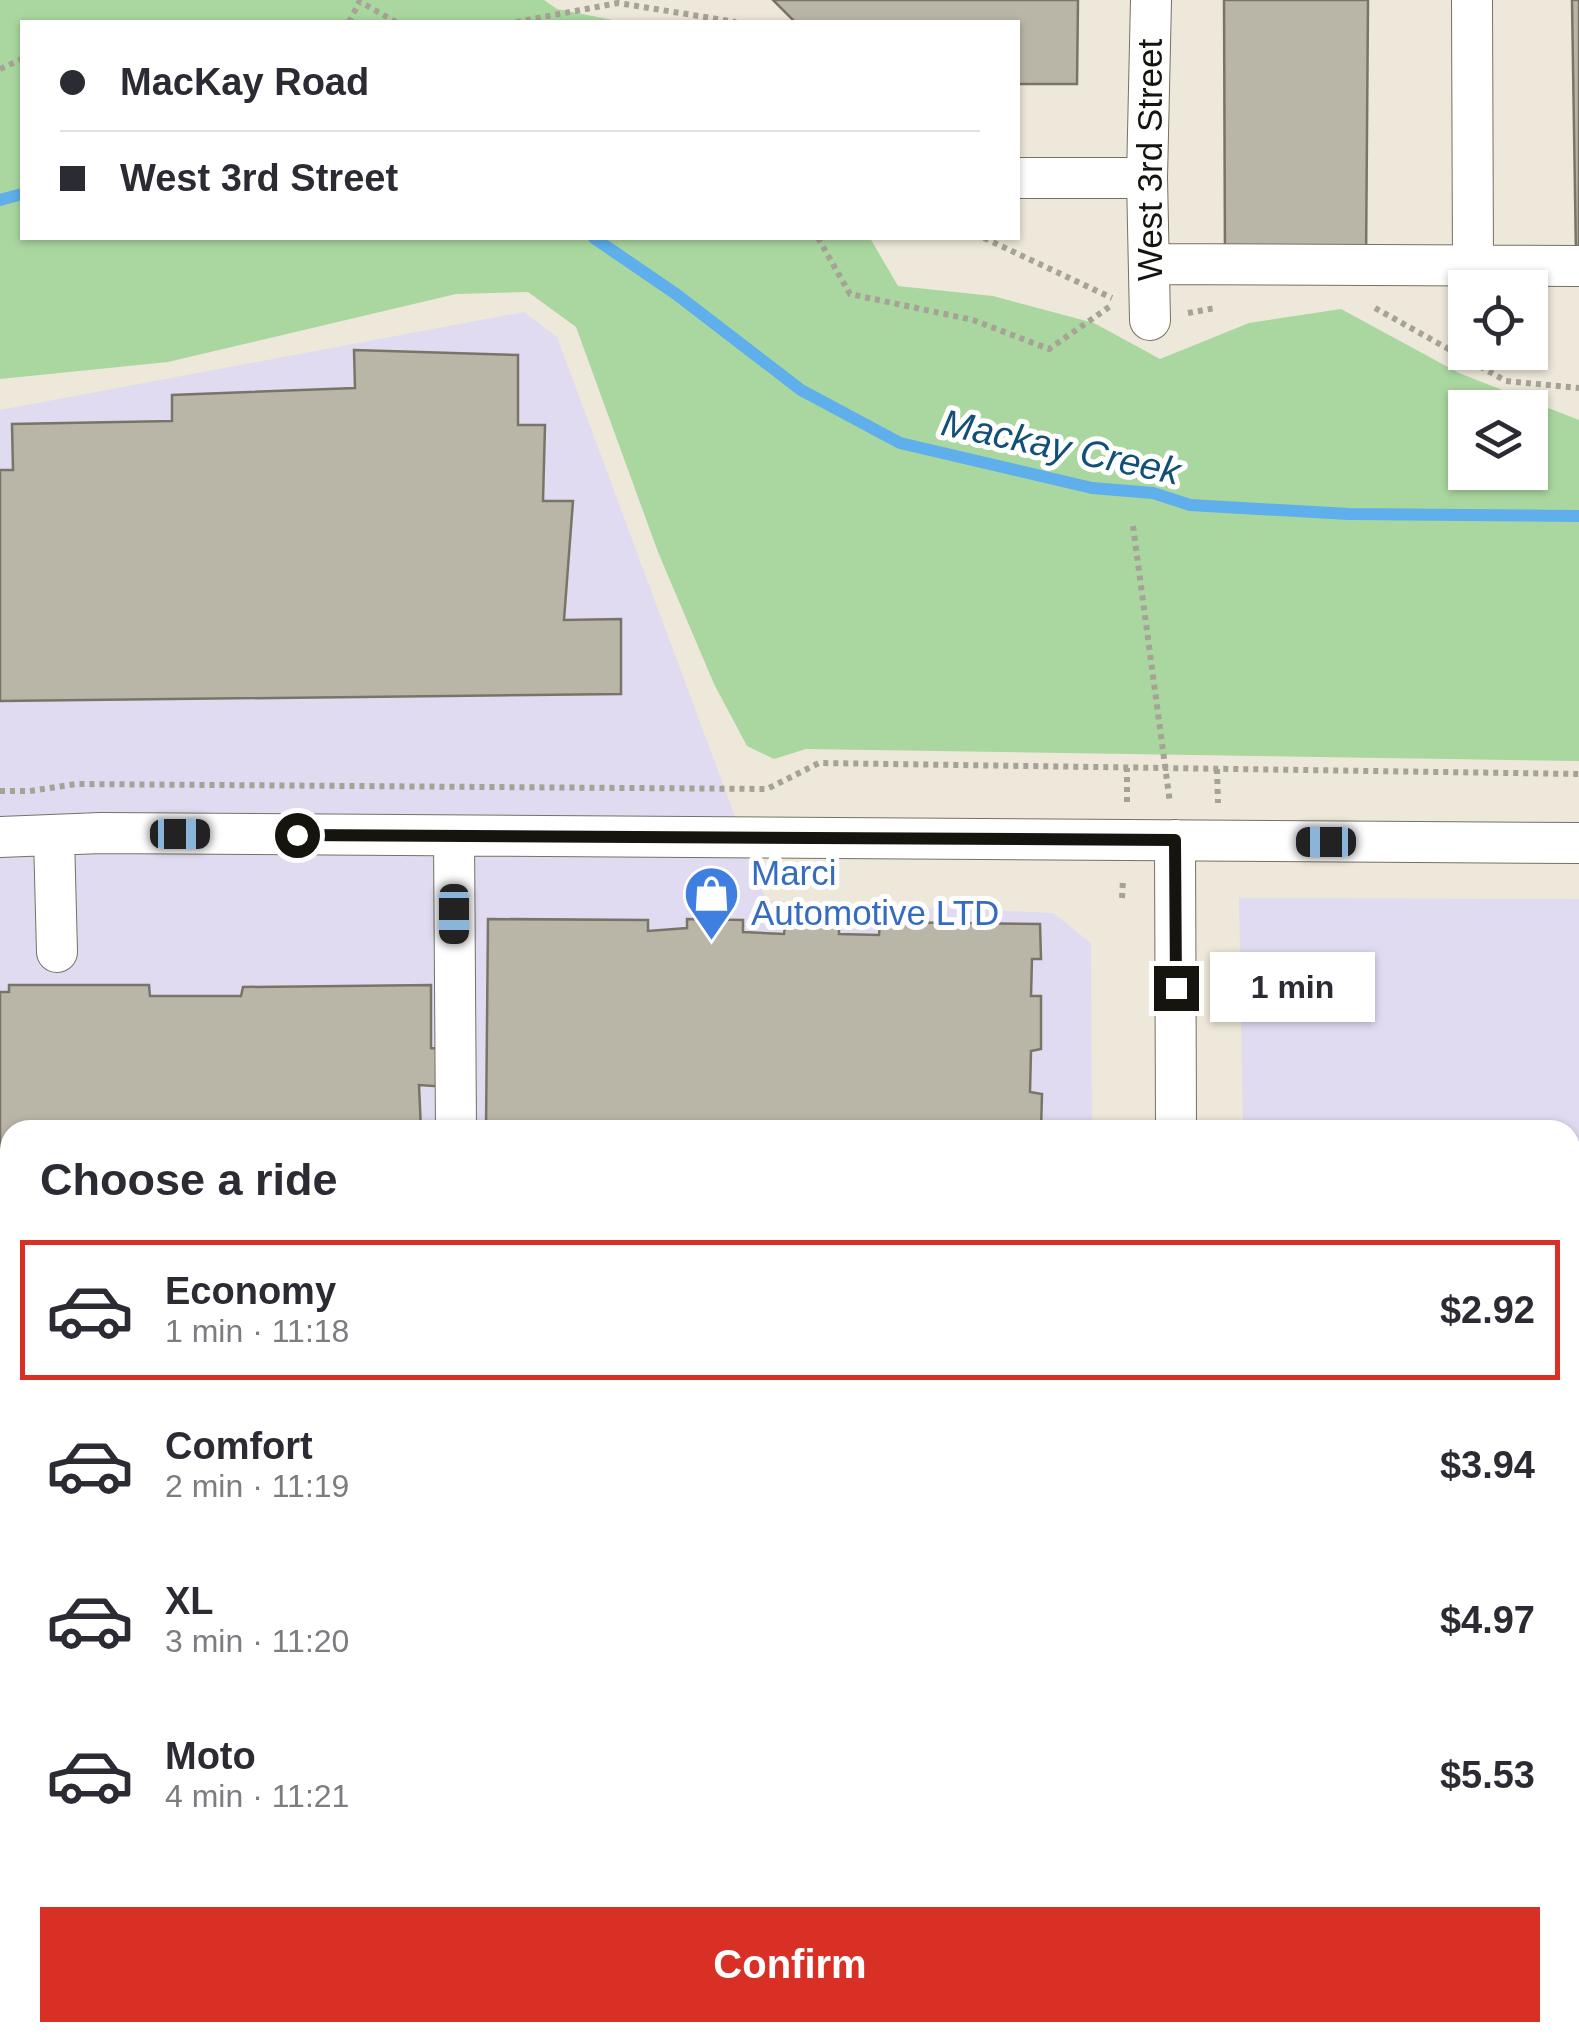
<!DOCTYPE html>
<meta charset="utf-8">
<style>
:root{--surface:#fff;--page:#f7f7f7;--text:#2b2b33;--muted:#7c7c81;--line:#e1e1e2;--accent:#d93025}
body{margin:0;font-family:Helvetica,sans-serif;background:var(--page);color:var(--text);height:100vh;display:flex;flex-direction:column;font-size:38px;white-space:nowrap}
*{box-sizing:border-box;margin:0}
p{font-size:32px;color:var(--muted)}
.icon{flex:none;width:55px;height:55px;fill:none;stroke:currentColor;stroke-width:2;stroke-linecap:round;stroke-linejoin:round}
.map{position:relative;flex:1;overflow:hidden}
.details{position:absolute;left:0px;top:1120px;width:1580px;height:922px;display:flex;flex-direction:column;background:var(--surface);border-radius:30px 30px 0 0;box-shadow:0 2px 8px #0004}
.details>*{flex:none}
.top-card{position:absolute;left:20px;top:20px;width:1000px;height:220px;border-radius:0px;box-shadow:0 2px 8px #0004;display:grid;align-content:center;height:220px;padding:0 40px;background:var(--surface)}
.controls{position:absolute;left:1448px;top:270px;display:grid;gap:20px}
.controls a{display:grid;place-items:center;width:100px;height:100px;border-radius:0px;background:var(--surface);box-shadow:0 2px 8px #0004;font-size:50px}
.end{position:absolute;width:45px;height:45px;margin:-22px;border:12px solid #16140f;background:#fff;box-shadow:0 0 0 5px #fff}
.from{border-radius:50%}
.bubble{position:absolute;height:70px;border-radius:0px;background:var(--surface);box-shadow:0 2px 8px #0004;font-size:32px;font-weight:700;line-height:70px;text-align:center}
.car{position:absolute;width:30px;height:60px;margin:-30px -15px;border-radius:12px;box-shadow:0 0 8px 2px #0007;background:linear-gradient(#222 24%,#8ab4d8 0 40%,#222 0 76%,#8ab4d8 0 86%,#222 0)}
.top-card b{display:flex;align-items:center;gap:35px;height:95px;font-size:38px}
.top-card b+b{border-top:2px solid var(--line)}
.top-card i{width:25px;height:25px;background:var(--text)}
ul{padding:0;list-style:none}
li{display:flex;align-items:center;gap:30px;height:140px;margin:0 20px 15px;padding:0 20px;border:5px solid transparent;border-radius:0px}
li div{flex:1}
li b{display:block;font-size:38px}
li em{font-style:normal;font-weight:700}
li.active{border-color:var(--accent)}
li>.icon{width:90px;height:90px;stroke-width:1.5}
h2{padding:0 40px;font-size:45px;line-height:120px}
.cta{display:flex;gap:20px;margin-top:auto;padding:20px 40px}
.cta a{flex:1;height:115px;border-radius:0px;background:var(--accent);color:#fff;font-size:40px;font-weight:700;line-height:115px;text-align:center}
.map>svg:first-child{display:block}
.commercial{fill:#e0dbf0}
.green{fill:#aad79f;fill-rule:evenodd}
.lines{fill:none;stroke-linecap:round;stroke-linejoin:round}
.stream{stroke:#5eafeb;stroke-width:12}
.building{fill:#bab6a7;stroke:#787467;stroke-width:2.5}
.minor-casing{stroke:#767164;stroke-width:42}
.path{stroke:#a6a296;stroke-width:6;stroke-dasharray:5 5;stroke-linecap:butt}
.minor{stroke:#fff;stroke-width:40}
.route{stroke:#16140f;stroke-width:12}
.labels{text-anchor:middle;stroke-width:10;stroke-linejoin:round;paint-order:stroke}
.street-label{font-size:35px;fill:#16140f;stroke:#fff}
.shop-label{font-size:35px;fill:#366cbe;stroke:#fff;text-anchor:start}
.water-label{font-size:38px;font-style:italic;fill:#134f77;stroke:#fff}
</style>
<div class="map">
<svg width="1579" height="2041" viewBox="0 0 1579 2041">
<rect width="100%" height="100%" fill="#ede8d9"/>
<path class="commercial" d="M524,312L557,337L766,900L1053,913L1091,943L1092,1130H10V2032H1098V2041H0V410Z
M1239,898L1579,899V2041H1247V2032H1570V1130H1243Z"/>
<path class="green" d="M0,0H544L557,9L623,22H22V238H870L898,286L993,296L1094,323L1160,359L1249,323L1341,309L1459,373L1579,420V761L806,749L774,759L747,746L714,684L658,552L576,327L528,292L456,294L168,362L0,379ZM1465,408H1530V472H1465Z"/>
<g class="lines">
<path class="stream" d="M0,200L22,194
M594,238L676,294L801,390L900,443L1092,488L1153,493L1190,505L1349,514L1579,516"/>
</g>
<path class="building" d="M773,0H1078L1077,84H1018V22H795Z
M1224,0H1368L1366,264L1225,258Z
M1572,0H1579V256H1576Z
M354,350L518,355V425H545L543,501H573L564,620L621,619V694L0,701V470H13L12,424L172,421V395L355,388Z
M488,919L648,920V931L687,928V919L743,920V932L784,934L786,920L839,923V934L879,935L880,922L1040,924L1041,959H1032L1031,996H1041V1049L1031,1051L1030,1092L1042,1094L1041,1130H486Z
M9,985H149L150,996H241L243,987L431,985V1048L448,1049V1087L419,1085L421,1130H10L9,1552V1548L0,1547V992H9Z
M1579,1448V2033L1570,2028V1466Z
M0,1695H10V2032H131V2041H0Z
M475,2032H937V2041H475Z"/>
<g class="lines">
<defs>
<path id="minor" d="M1472,0L1473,266
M1018,178H1147
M1149,264L1579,266
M1150,320L1147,178L1151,0
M454,836L456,1130
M0,837L101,833L1579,843
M54,837L57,952
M1175,840L1176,1130
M456,2041V2032
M1173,2041V2032"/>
</defs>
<use href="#minor" class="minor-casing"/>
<path class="path" d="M357,0L396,22
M349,22L359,3
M516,22L618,3L736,22
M0,69L22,59
M818,238L850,294L973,320L1049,349L1112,305
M984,238L1112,298
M1375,308L1506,381L1579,388
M1188,313L1215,308
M1133,526L1170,803
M1217,769L1218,803
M0,791H30L76,784L767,789L819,763L1579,774
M1127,802V768
M1122,898L1123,879"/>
<use href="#minor" class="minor"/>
</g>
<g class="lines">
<path class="route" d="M297,835L1175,840L1176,988"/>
</g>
<defs>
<symbol id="shop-pin" viewBox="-11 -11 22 30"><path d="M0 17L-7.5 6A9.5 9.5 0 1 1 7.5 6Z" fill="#3f7fe0" stroke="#fff"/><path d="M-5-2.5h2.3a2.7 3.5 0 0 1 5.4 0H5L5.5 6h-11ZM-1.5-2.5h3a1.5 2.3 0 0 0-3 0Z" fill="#fff"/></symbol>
</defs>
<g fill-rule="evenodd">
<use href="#shop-pin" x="680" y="862" width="63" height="86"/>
</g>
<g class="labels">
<g class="street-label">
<text transform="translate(1150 160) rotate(-90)" y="12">West 3rd Street</text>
</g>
<g class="shop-label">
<text x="751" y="885">Marci<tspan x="751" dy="40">Automotive LTD</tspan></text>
</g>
<g class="water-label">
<text transform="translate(1061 447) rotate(12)" y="13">Mackay Creek</text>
</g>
</g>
</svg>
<div class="controls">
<a><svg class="icon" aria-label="locate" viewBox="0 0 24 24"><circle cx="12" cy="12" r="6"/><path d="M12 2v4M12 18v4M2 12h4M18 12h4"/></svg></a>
<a><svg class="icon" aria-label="layers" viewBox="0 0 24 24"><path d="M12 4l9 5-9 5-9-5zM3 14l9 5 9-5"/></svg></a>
</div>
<i class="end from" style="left:297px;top:835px"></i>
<i class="end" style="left:1176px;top:988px"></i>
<div class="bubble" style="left:1210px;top:952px;width:165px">1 min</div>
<i class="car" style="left:180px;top:834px;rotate:90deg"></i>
<i class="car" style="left:1326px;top:842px;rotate:270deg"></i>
<i class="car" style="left:454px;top:914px;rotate:180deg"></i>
<div class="top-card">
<b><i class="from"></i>MacKay Road</b>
<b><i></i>West 3rd Street</b>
</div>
<section class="details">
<h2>Choose a ride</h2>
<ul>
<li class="active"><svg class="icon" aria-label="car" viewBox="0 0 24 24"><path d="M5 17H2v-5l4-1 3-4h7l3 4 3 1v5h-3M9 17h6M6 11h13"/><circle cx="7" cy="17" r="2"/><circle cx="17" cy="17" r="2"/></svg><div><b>Economy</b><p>1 min · 11:18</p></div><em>$2.92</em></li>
<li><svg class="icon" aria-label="car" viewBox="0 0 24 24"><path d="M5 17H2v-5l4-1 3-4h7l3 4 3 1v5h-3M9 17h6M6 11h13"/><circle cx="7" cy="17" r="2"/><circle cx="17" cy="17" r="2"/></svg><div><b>Comfort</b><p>2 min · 11:19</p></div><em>$3.94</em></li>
<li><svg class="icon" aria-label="car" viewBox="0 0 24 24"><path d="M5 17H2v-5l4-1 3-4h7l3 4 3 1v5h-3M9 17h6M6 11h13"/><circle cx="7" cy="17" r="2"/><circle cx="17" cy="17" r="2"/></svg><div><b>XL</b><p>3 min · 11:20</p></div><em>$4.97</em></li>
<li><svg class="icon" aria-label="car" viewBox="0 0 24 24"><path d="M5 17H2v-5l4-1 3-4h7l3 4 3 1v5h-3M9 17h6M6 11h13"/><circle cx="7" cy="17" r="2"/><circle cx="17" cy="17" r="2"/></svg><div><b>Moto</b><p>4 min · 11:21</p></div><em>$5.53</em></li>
</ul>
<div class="cta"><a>Confirm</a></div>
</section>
</div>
